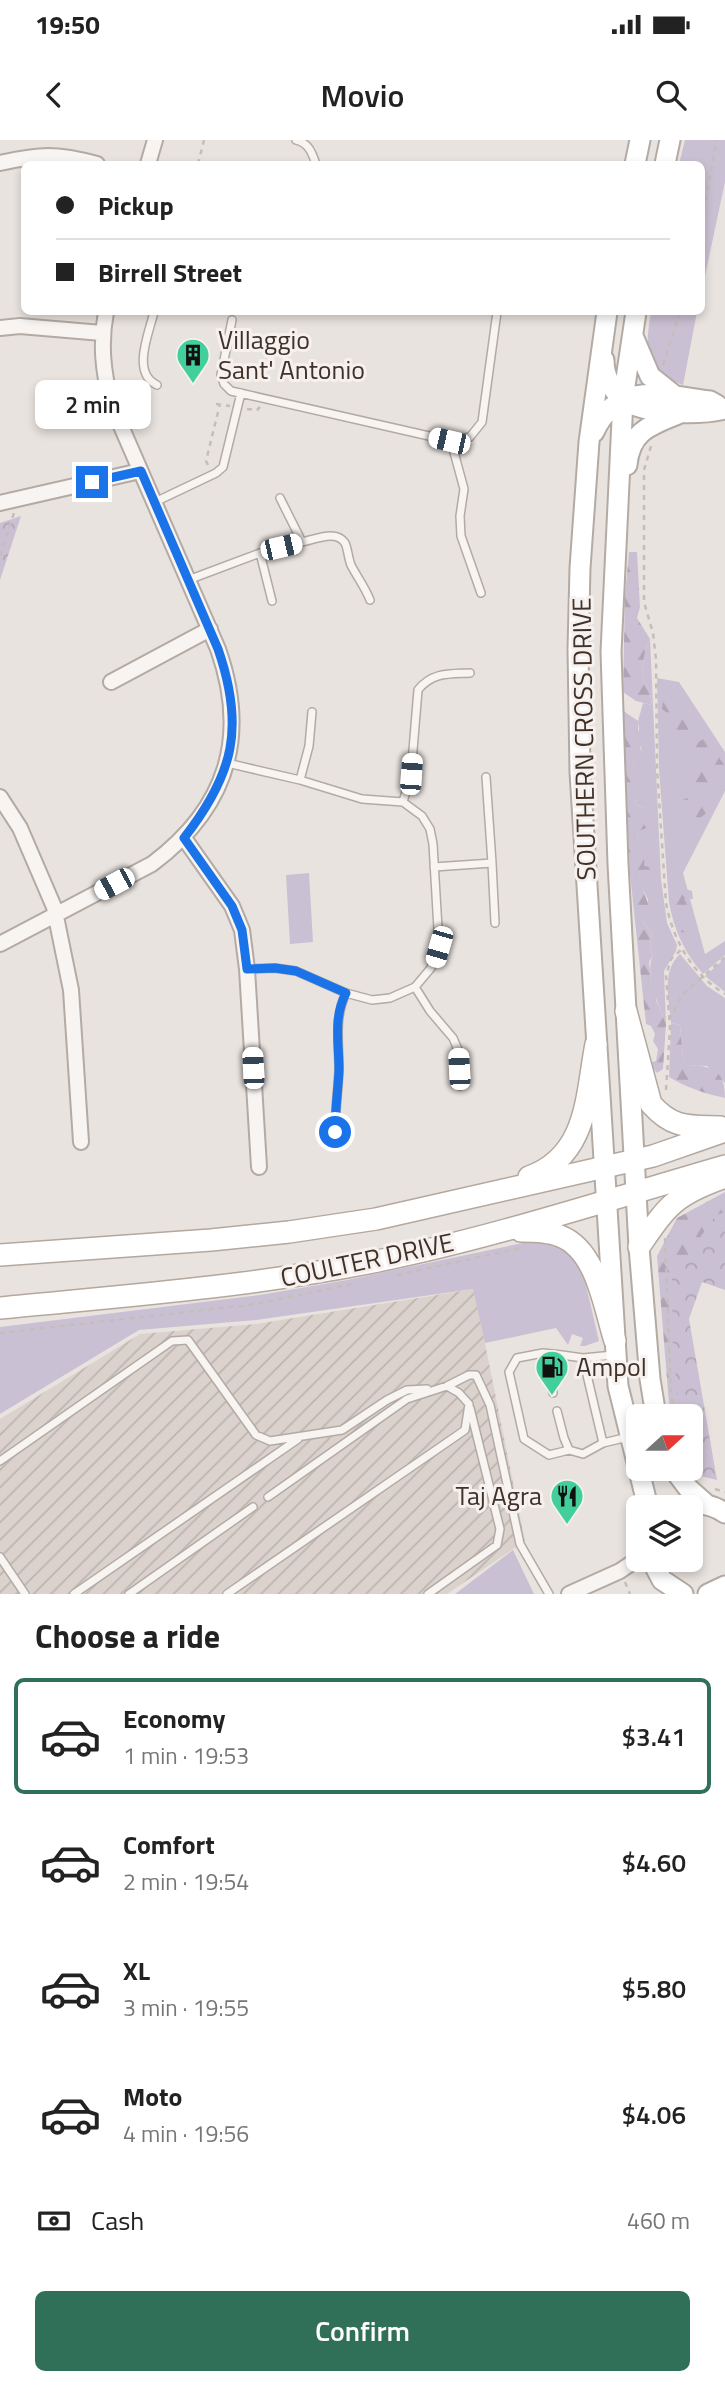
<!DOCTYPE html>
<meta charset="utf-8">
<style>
:root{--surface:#fff;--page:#f2f2f2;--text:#222;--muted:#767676;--line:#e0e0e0;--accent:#307059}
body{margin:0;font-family:"Titillium Web",sans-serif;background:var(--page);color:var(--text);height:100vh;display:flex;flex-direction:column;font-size:26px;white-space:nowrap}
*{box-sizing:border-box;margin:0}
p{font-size:23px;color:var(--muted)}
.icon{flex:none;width:38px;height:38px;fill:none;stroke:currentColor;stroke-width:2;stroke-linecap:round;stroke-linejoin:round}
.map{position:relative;height:1454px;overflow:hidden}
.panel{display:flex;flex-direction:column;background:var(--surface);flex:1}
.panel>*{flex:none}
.guide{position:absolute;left:21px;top:21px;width:684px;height:154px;border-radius:10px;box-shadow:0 4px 10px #0003;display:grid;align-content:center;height:154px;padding:0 35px;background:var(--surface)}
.needle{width:46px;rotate:69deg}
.controls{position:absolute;left:626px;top:1264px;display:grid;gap:14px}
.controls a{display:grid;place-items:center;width:77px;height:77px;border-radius:10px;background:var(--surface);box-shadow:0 4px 10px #0003;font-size:35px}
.end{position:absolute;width:32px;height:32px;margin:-16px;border:9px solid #1a73e8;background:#fff;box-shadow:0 0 0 4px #fff}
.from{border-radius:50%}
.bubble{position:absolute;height:49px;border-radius:10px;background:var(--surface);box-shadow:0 4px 10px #0003;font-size:23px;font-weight:600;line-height:49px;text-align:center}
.car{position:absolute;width:21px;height:42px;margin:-21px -10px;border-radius:9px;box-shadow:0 0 5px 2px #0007;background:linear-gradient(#fff 24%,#345 0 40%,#fff 0 76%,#345 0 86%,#fff 0)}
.guide b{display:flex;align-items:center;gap:24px;height:66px;font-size:26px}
.guide b+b{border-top:2px solid var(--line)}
.guide i{width:18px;height:18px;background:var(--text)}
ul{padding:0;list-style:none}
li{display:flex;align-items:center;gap:21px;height:116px;margin:0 14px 10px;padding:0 21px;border:4px solid transparent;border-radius:10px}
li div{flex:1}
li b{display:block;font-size:26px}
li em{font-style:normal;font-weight:600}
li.selected{border-color:var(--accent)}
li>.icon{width:63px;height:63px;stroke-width:1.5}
h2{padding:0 35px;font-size:32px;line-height:84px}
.pay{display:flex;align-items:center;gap:18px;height:77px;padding:0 35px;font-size:26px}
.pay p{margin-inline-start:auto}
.cta{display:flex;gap:14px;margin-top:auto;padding:14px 35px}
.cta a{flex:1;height:80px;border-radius:10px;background:var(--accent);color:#fff;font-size:28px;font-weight:600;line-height:80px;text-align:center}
.status{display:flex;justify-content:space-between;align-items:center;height:49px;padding:0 35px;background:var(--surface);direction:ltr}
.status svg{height:19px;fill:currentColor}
header{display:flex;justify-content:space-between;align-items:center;height:91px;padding:0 35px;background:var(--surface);font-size:32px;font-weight:600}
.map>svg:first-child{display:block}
.industrial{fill:url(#industrial-furrows)}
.grass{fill:#cac0d3}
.forest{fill:url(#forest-firs)}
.park{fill:url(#park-crowns)}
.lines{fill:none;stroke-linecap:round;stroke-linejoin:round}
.lane-casing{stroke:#b3aaa4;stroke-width:10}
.street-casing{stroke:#b3aaa4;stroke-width:18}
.secondary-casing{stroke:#b3aaa4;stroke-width:23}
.primary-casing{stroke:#b4a79e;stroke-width:24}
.path{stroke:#c4beb9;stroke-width:2.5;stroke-dasharray:5 5;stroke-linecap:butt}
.lane{stroke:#f7f4f2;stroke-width:7}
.street{stroke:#f7f4f2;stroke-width:14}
.secondary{stroke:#fff;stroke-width:19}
.primary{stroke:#fff;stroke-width:21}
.route{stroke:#1a73e8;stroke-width:9}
.labels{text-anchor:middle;stroke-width:6;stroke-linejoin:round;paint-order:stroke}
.poi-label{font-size:26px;fill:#403228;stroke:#f6f1ef;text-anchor:start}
.street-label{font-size:26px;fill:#403228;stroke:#f6f1ef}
</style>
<div class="status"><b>19:50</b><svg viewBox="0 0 49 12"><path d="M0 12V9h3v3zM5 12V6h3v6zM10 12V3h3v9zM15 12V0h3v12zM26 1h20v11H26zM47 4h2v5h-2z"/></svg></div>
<header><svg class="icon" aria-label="back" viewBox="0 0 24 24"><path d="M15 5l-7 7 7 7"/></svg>Movio<svg class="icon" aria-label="search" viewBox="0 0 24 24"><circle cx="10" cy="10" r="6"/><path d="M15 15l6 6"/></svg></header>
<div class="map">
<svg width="725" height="1454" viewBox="0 0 725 1454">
<defs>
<pattern id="industrial-furrows" width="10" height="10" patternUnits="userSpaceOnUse" patternTransform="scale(1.75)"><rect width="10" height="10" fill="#dbd2cd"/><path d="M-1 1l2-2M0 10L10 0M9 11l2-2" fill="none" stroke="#bdb5b0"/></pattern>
<pattern id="forest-firs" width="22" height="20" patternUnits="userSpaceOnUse" patternTransform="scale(1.75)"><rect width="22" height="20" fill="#cac0d3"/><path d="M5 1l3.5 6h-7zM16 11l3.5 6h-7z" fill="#afa5b5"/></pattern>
<pattern id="park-crowns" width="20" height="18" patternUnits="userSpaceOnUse" patternTransform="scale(1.75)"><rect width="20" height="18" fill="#cac0d3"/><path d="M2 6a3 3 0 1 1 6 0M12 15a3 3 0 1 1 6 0" fill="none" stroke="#afa5b5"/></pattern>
</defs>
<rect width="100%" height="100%" fill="#e9e3df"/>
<path class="industrial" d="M474,1149L525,1401L447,1454H0V1279L140,1194L256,1184Z"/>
<path class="grass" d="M685,0H725V42L702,150V24H679Z
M651,172H697L683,245C643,230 645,208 651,172Z
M650,499L661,739L667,783L677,805L676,811L664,831L666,884C659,867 644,832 653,815L650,805L652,794L643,782L648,760L640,743L639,736L644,727L637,699L645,668L635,664C638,649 632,640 632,625L642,616L638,581L643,563L652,565C651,555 649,552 645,544C640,533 644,510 650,499Z
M657,538L679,542L725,612V651L683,733L705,814L725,801V815L703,834C684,812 674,790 669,762L659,630Z
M309,733L313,802L290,804L286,735Z
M680,814L707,846L725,858V943L707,926L687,925L683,918L680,885L671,883C669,860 661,832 680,814Z
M725,818V852L705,836Z
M532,1101L559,1105L581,1124L599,1201L585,1206H580L583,1198L572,1194L568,1205L556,1188L485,1203L473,1149L256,1180L139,1190L0,1274V1187L260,1155L347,1140Z
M513,1410L534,1454H455Z"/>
<path class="forest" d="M629,412H637L640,467L637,478L650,499C644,510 640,533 645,544C649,552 651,555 652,565L636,561L623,552L625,455Z
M679,559L692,570L690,596H666V585L664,581L667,573L662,569L663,560Z
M622,570L638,581V590L647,599L640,607L643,616L632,625V630L642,635V642L635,645L637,653L635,664L645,668L650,674L649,687L639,691L637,699L645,710L644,726L651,727L657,738L649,745L639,737L650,770L643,782L652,794L650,805L653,815L649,822L651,839L656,854V860L666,884L663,929L657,933L652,927V922L656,921L658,909L653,901L655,894L651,886L646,884L630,734Z
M704,599L717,603L720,608L718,616L725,626V634L715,635L716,644L699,647L692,636L688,617L694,604Z
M694,657L707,668L708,672L693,683L686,684L687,674L678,672V665L684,659Z
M682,748L692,751L693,759H684L688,766L689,793L681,792L675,778L671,751Z
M671,883L680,885L683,918L688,925C714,926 725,931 725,958C706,954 685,947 669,937Z
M725,1052V1137L692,1127L677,1175L703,1323L689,1336L686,1328H691V1276H670L657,1116L677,1078Z"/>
<path class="park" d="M21,376L0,440V383Z
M725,1072V1150L702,1142L689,1179L717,1340L697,1335L691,1317V1276H680L673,1212L672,1137L716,1075Z"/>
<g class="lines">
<defs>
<path id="lane" d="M296,0C309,3 312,13 316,24
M154,172C149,193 131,233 157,245
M232,180L221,235L224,244L231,251L451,301
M155,362L216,333L223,327L241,253
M302,402C314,400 336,389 345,403C348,409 348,418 351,425C357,437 365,447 370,460
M260,413L302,402L280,358
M188,440L260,413L272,461
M481,453L461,396L460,376L464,349L451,301L470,297L482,282L497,172
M227,623L300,640L362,659L403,662L422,676L430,689L433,704L439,806L431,828L415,847L390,858L372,860L346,853L296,831L275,828L247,829
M300,640L309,606L312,572
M403,662L411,634L418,550C432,532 449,534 470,533
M492,723L495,783
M434,727L492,723L486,637
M415,847L430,871L453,898L459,912L460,946
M335,992C335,971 338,951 339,930C339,903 334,878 346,853
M562,1215L543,1213L517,1218L509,1232L524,1299L549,1315L569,1310
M613,1215L583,1218L603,1303L628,1297
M447,1246L469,1235H476L490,1265L520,1404L549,1454
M553,1253L549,1228L562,1215L583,1218
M557,1271L564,1298L569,1310L583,1314L603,1303
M0,1321L172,1201L188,1200L256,1295L270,1301L342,1290L387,1260L407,1250L427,1249
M0,1417L25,1454
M74,1454L298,1299
M129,1454L253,1367
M227,1454L465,1290L469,1264L459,1253L447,1246L407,1259L268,1357
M428,1454L497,1405L500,1389L470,1268"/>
<path id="street" d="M0,23C41,14 56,13 97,24
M148,24L155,0
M0,188L20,186L102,193
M0,363L140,331
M111,542L210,489
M0,657L20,688L54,767L71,850L81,1002
M184,698L232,766L242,790L247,829L259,1027
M0,804L152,724C227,668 249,597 218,509L111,263C103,231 100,204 106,172
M569,1454L620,1431L639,1418"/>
<path id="secondary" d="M635,24L640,0
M665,24L670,0
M607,172L589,302L580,428L578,509L580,632L618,1246L648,1367
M636,172L623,259L611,512L618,724L639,1107L650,1239L656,1276
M633,196L650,236L675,256
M604,220C604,235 611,250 623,259C643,275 701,275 725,269
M594,292C617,240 664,255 710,261L717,265
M627,325C630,291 651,285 678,274
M673,1328L688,1348L706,1364
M678,1367C695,1361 710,1363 725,1373
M651,1419L662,1440L683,1454
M708,1454L725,1446"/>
<path id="primary" d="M626,871L651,964C673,989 689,986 720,987
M529,1037C588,1016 586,956 596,904
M521,1091C534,1091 548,1091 560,1096C597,1110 604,1167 615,1201
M639,1107C666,1068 673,1056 720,1039
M0,1115L211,1100L289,1092L376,1079L653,1016L725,991
M0,1168C123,1156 246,1147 368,1123C489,1099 607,1060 725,1026"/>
</defs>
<use href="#lane" class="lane-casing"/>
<use href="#street" class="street-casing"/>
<use href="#secondary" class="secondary-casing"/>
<use href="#primary" class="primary-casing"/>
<path class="path" d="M198,24L204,0
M702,80L717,0
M663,225L680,172
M216,264L230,266
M247,269L257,270L260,267
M651,306L644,330V462L653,493L656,519L657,629L666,763C673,800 692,834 725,854
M208,325L206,321L220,264
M0,416L14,373
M669,880L683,854L725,817
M666,950L670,888L666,836L671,819L682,809
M665,1098L671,1255L675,1276
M397,1135L521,1108
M0,1193L249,1165L353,1144
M715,1349L725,1352
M625,1442L630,1454"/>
<use href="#lane" class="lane"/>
<use href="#street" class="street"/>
<use href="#secondary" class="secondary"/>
<use href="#primary" class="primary"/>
</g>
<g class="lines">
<path class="route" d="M92,342L141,331L218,509C245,587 234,634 184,698L232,766L242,790L247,829L275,828L296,831L346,853C333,878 339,903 339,930C338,951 335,971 335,992"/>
</g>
<defs>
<symbol id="building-pin" viewBox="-11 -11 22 30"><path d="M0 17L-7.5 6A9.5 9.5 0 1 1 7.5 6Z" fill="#42cf9c" stroke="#f6f1ef"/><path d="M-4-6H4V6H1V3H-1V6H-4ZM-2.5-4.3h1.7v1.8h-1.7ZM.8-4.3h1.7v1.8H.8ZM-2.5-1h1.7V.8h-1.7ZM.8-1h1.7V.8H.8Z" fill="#111"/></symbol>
<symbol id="fuel-pin" viewBox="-11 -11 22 30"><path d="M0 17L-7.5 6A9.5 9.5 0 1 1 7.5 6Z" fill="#42cf9c" stroke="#f6f1ef"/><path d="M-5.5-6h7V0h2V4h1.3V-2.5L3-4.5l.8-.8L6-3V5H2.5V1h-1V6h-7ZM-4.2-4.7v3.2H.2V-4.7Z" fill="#111"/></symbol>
<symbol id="restaurant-pin" viewBox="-11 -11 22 30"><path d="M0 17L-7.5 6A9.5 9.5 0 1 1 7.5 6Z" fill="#42cf9c" stroke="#f6f1ef"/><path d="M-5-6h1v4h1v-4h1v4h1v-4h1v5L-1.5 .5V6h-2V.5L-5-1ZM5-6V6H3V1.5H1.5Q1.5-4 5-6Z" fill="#111"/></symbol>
</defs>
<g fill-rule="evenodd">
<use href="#building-pin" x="174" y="196" width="38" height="52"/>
<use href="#fuel-pin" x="533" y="1208" width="38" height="52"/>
<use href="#restaurant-pin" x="548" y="1337" width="38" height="52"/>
</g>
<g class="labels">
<g class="poi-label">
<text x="218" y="209">Villaggio<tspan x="218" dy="30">Sant' Antonio</tspan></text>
<text x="576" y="1236">Ampol</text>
<text x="542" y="1365" text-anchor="end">Taj Agra</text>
</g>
<g class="street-label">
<text transform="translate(584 599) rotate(-91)" y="9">SOUTHERN CROSS DRIVE</text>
<text transform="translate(367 1120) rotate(-12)" y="9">COULTER DRIVE</text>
</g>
</g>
</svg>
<div class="controls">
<a><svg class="needle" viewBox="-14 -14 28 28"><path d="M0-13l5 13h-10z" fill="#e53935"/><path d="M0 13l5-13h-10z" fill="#767676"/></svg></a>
<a><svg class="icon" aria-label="layers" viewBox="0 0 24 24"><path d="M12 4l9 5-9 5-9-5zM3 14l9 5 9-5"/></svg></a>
</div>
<i class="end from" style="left:335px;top:992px"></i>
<i class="end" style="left:92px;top:342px"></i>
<div class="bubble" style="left:35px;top:240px;width:116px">2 min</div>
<i class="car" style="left:449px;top:301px;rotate:283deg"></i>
<i class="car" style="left:281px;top:407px;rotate:77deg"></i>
<i class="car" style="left:411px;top:634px;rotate:4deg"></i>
<i class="car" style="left:114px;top:744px;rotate:242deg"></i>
<i class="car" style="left:439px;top:807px;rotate:196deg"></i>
<i class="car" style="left:253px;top:928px;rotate:357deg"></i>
<i class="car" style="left:459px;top:929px;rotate:357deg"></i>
<div class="guide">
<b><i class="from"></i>Pickup</b>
<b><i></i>Birrell Street</b>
</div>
</div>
<section class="panel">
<h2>Choose a ride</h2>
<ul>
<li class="selected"><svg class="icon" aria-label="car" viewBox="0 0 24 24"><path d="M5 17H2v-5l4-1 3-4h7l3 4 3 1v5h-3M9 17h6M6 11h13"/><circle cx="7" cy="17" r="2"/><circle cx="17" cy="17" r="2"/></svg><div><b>Economy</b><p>1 min · 19:53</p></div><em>$3.41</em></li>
<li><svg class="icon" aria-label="car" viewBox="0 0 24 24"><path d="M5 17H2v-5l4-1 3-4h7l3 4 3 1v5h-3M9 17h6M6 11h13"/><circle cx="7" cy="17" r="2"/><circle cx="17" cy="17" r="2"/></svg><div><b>Comfort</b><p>2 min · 19:54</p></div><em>$4.60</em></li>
<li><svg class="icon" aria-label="car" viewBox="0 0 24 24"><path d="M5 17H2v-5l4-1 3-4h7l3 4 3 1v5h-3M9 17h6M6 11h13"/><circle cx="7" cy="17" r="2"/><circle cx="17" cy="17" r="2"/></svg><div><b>XL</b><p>3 min · 19:55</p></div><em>$5.80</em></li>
<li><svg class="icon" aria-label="car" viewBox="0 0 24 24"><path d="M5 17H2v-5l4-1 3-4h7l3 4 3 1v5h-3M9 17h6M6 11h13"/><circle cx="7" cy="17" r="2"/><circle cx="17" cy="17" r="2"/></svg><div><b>Moto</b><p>4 min · 19:56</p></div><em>$4.06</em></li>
</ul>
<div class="pay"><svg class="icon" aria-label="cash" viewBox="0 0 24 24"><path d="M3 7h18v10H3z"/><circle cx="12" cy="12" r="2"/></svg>Cash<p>460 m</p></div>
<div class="cta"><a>Confirm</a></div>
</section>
